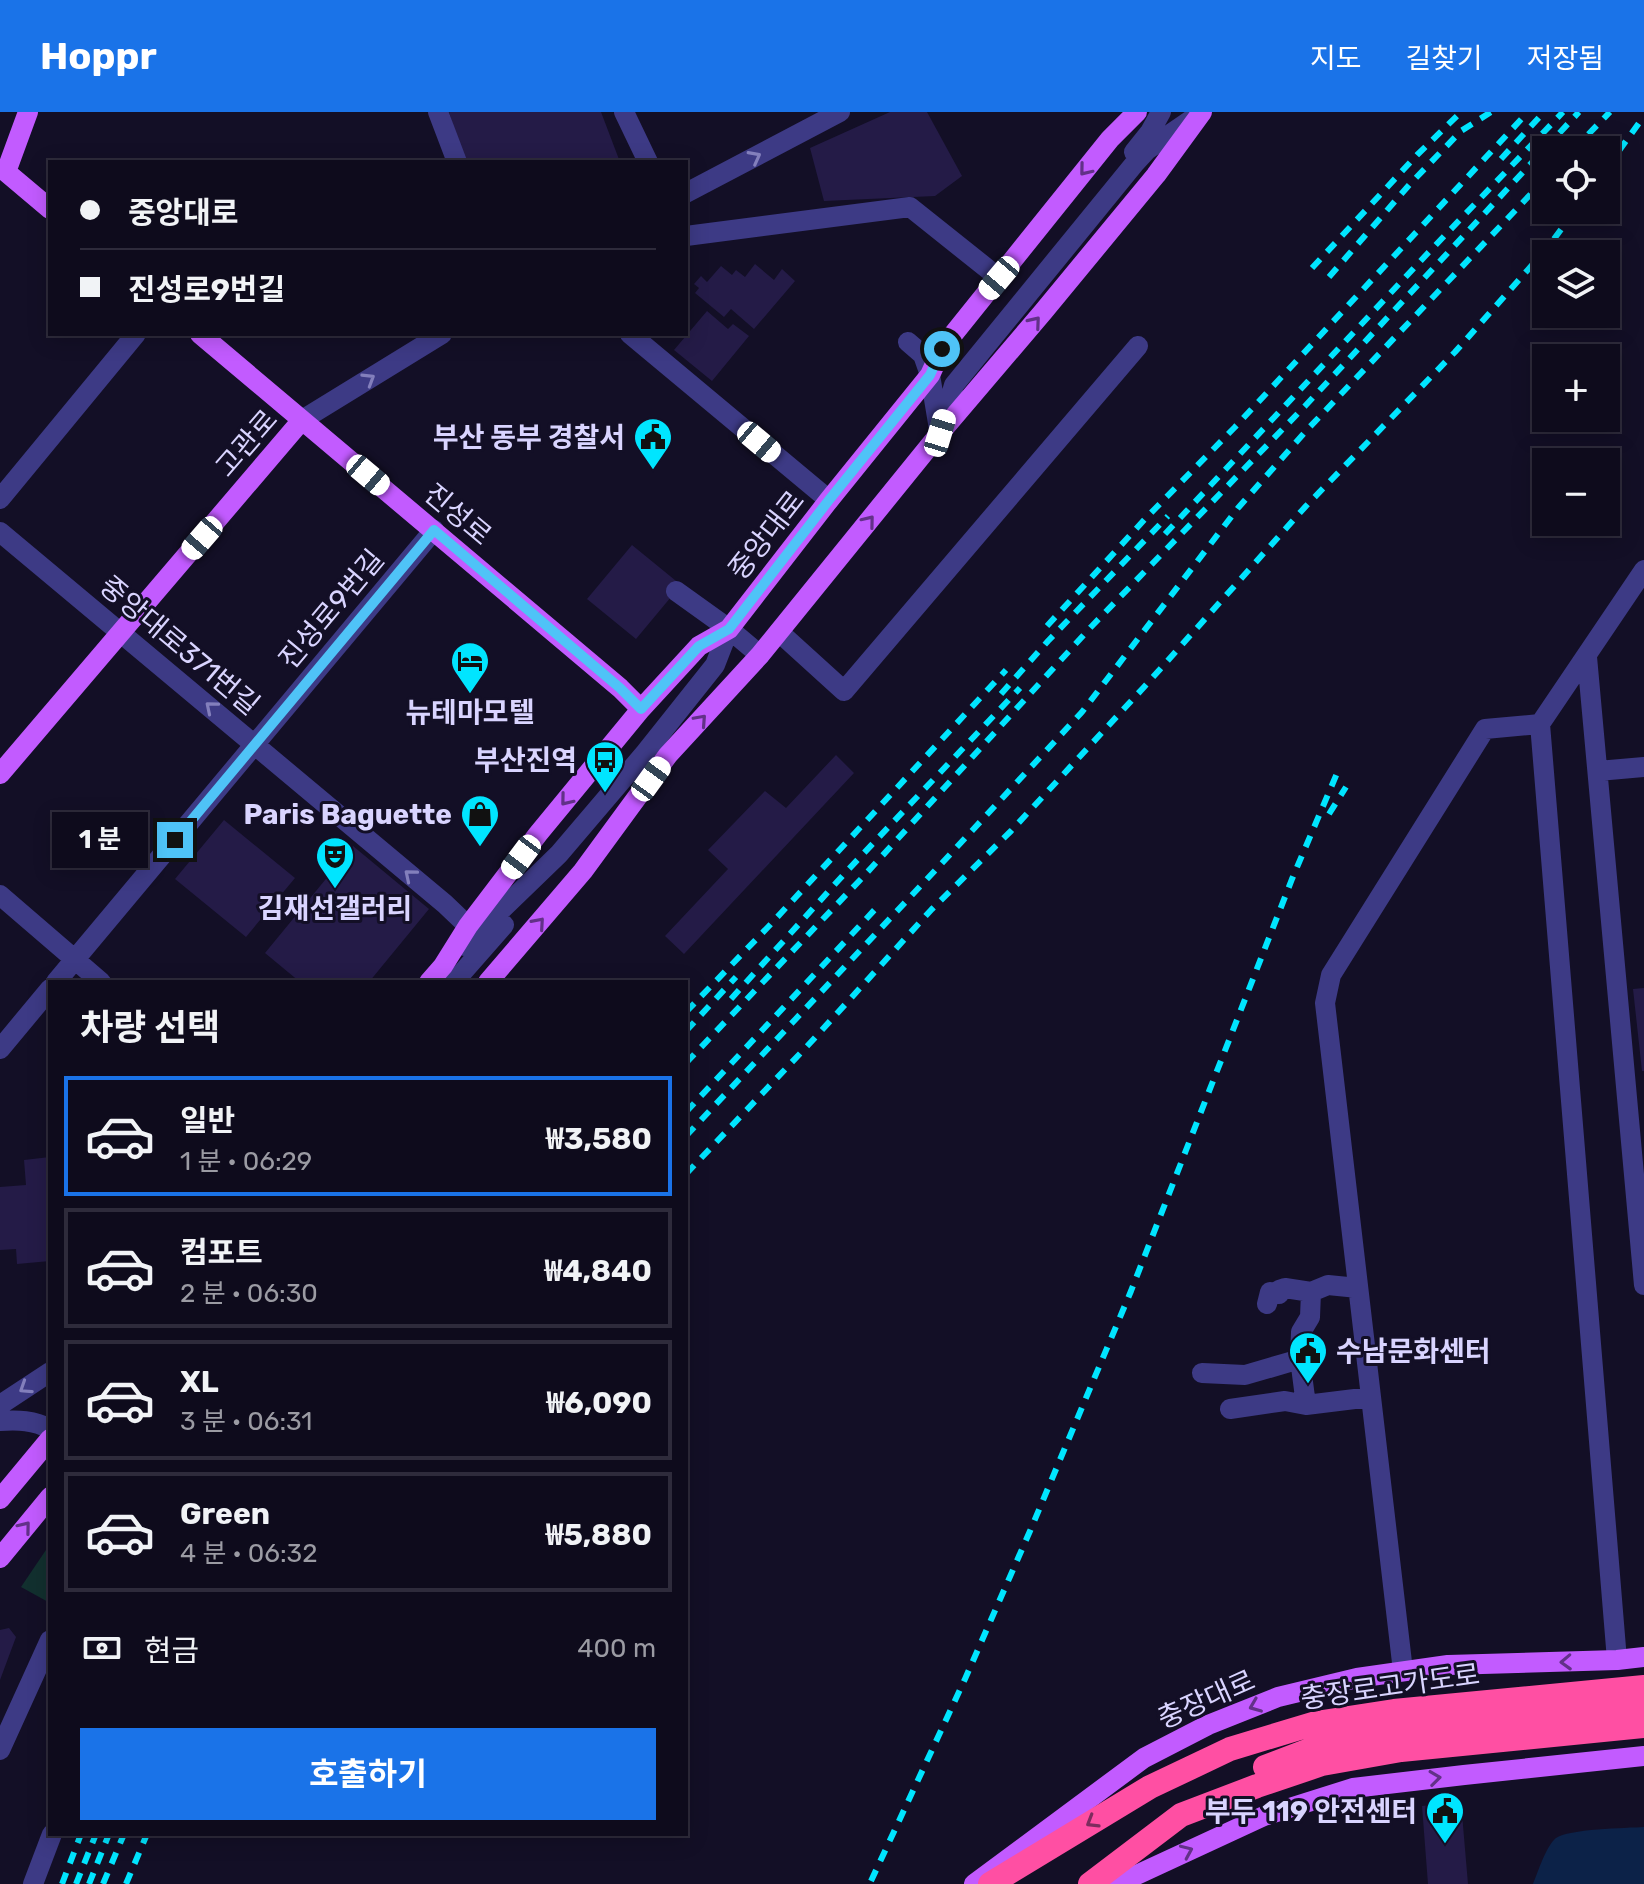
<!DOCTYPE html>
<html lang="ko">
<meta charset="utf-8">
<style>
:root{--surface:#0e0b1c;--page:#171425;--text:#f1f3f6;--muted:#9b9ba3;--line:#2e2b3b;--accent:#1a73e8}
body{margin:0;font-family:Rubik,"Noto Sans KR",sans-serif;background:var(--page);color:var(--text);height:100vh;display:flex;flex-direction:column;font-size:30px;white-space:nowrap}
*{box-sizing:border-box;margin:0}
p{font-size:26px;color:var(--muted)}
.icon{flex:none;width:44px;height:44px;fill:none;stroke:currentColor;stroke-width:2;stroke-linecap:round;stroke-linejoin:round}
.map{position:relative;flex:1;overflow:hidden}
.sheet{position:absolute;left:48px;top:868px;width:640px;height:856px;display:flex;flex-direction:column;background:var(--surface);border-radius:0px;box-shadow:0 4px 20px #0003,0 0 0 2px var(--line)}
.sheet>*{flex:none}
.banner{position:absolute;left:48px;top:48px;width:640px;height:176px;border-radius:0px;box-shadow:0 4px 20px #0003,0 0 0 2px var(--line);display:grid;align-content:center;height:176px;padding:0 32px;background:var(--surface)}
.buttons{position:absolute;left:1532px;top:24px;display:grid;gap:16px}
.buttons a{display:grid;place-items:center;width:88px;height:88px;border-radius:0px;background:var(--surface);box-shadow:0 4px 20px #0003,0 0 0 2px var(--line);font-size:40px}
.end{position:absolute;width:36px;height:36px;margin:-18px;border:10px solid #4fc3f7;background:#111;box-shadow:0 0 0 4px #111}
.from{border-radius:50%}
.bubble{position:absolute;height:56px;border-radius:0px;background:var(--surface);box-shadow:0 4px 20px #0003,0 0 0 2px var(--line);font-size:26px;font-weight:700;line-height:56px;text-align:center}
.car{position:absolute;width:24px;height:48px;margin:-24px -12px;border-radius:10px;box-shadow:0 0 6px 2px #0007;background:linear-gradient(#fff 24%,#345 0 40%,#fff 0 76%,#345 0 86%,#fff 0)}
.banner b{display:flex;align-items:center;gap:28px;height:76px;font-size:30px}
.banner b+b{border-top:2px solid var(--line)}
.banner i{width:20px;height:20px;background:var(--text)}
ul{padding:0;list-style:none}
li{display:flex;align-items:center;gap:24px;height:120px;margin:0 16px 12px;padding:0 16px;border:4px solid var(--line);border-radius:0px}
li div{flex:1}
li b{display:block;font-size:30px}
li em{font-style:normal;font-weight:700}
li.current{border-color:var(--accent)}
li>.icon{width:72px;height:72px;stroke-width:1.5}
h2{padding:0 32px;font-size:36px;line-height:96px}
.pay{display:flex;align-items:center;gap:20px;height:88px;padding:0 32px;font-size:30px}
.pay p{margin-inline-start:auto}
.button{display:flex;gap:16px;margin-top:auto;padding:16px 32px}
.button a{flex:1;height:92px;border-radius:0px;background:var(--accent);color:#fff;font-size:32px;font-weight:700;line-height:92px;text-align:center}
header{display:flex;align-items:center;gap:48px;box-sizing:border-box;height:112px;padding:0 40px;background:var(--accent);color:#fff}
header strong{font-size:38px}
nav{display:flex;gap:44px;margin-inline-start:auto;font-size:28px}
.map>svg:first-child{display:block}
.green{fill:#12302f}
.water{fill:#0c2248}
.building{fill:#241b47}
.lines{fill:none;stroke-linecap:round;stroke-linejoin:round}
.minor{stroke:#3d3a85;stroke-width:20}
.major{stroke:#c25bff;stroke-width:20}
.highway{stroke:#ff4fa3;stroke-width:24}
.rail{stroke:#00e5ff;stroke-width:6;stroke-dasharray:12 10;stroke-linecap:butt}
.oneway{stroke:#837fbc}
.oneway2{stroke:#623188}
.oneway3{stroke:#7d2c5e}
.route{stroke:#4fc3f7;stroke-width:10}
.labels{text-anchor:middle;stroke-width:6;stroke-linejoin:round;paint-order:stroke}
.poi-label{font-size:28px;font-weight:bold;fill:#d9d4ff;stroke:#130f26;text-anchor:end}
.street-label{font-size:28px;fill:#d9d4ff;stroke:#130f26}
</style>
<header>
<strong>Hoppr</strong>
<nav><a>지도</a><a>길찾기</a><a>저장됨</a></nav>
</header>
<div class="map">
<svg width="1644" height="1772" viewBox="0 0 1644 1772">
<rect width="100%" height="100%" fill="#130f26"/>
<path class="green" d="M50,1432V1491L21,1475Z"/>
<path class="water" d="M1644,1715V1772H1533C1538,1760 1546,1734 1556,1726C1568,1717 1626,1716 1644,1715Z"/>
<path class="building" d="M449,0H601L620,50H467L457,26Z
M890,0H927L962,64L935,84L824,89L810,36Z
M755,152L774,168L782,157L795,169L754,217L731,197L724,205L695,181L699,176L694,172L701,164L707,170L721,154L732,163L736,158L745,165Z
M707,199L728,217L733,212L749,224L712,269L674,238Z
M632,433L681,473L636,527L587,487Z
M836,643L854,661L684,842L665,824L728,757L708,738L765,679L786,696Z
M224,708L295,766L246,825L175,767Z
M353,734L429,797L369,870H300L265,841Z
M1644,876V959H1642L1633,877Z
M50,1045V1149L17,1152L16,1137L0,1138V1075L26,1073L24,1048Z
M9,1516L16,1525L0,1568V1518Z
M1461,1690L1468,1772H1428L1422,1694Z"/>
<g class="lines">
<path class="minor" d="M438,0L457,50
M624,0L648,50
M1134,40L1150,20L1161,0
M686,81L840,0
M686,124L910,95L999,166
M630,222L829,388
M908,230L923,243L930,263L939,317
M302,308L442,222
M940,321L954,273L1135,51L1147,38L1198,3
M0,387L136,222
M0,420L445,792L468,814
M676,479L729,517L760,543
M779,520L844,579L1138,234
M1587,545L1644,1173
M1540,612L1617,1548
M1540,612L1644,458
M1598,659L1644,655
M0,783L101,870
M464,834L559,742L645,641L715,553L729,517
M56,870L434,418
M454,870L504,813
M0,937L50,877
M1267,1192L1270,1180L1279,1182V1178L1285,1176L1311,1180L1328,1173L1358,1176
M1202,1261L1245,1263L1300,1247
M0,1293L50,1260
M1306,1293L1300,1247L1301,1220L1310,1205L1311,1180
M1230,1297L1285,1289L1306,1293L1371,1285
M0,1309C18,1308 34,1308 50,1317
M1403,1559L1325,891L1331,863L1485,617L1540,612
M0,1638L50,1528
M33,1772L52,1722"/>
<path class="major" d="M28,0L6,60L50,97
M200,222L620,576L641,597
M0,662L302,308
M429,870L443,854L468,814L538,722L641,597L699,534L729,517L829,388L930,263L942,237L951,225L1110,27L1137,0
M488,870L583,759L668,643L760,543L940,321L1043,200L1156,63L1202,0
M0,1387L50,1327
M0,1446L50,1385
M974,1772L1144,1646L1208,1613L1278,1585L1357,1566L1448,1553L1617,1548L1644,1545
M1117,1772L1264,1704L1353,1676L1464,1663L1644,1644"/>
<path class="highway" d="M1265,1655L1320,1634L1405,1620L1644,1595
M990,1772L1150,1675L1230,1637L1316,1611L1394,1599L1644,1575
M1090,1772L1181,1703L1257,1674L1322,1652L1401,1638L1644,1614"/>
<path class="rail" d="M1573,38L1610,0
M1501,47L1544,0
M1606,57L1644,4
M1312,156L1417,43L1461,0
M1329,165L1410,72L1461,19L1491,0
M1165,422L1428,141L1563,0
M1047,514L1145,407L1235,315L1528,0
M1001,582L1048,529L1168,404
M1329,702L1346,675
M731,887L846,760L1020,576
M686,900L769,814L1006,558
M686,919L736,865
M686,951L862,766L1091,515L1306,293L1579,0
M686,1000L880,792
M686,1024L943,750L1082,600L1238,396L1306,319L1546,66
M686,1062L811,930L932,797L1011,719L1145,574L1306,394L1455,240L1549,134L1575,98
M871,1769L965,1567L1030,1419L1131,1179L1292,767L1338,659
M62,1772L81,1722
M76,1772L96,1722
M89,1772L109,1722
M103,1772L124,1722
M126,1772L147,1722"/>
</g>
<defs><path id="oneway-chevron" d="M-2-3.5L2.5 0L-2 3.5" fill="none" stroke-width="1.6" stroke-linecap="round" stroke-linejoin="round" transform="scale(2)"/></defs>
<g class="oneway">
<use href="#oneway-chevron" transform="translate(755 45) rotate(-28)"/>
<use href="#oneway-chevron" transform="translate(369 267) rotate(-32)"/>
<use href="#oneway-chevron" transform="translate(211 595) rotate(-140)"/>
<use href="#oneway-chevron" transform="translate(410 763) rotate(-140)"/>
<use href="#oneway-chevron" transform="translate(25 1276) rotate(147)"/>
</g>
<g class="oneway2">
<use href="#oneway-chevron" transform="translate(1085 58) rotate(129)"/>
<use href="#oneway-chevron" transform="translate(1035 210) rotate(-50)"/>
<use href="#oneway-chevron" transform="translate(869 409) rotate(-51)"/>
<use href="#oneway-chevron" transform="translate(701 608) rotate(-48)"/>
<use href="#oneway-chevron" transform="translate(566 688) rotate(129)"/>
<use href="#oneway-chevron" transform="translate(539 811) rotate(-49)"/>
<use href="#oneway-chevron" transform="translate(25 1415) rotate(-51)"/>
<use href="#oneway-chevron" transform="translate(1566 1550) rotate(178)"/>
<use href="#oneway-chevron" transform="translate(1255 1594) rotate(158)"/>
<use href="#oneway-chevron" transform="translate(1435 1666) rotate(-7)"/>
<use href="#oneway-chevron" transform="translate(1187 1739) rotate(-24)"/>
</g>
<use class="oneway3" href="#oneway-chevron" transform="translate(1092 1710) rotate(149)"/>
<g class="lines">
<path class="route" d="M175,728L434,418L620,576L641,597L699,534L729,517L829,388L930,263L942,237"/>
</g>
<defs>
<symbol id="civic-pin" viewBox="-11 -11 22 30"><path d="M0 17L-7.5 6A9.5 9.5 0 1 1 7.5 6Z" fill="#00e5ff" stroke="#130f26"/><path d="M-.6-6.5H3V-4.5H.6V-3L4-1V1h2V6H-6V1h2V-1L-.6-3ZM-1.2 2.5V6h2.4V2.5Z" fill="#111"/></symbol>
<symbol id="hotel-pin" viewBox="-11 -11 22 30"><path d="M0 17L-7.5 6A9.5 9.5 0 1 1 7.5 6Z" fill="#00e5ff" stroke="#130f26"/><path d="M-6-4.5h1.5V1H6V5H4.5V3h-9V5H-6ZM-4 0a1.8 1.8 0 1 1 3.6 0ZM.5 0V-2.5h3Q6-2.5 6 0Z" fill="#111"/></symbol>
<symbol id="bus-pin" viewBox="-11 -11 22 30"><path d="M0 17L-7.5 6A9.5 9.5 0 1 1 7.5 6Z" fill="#00e5ff" stroke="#130f26"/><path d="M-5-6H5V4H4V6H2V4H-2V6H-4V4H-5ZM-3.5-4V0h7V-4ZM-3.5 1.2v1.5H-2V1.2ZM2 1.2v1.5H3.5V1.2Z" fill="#111"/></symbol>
<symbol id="shop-pin" viewBox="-11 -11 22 30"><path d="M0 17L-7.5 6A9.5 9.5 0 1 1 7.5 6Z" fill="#00e5ff" stroke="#130f26"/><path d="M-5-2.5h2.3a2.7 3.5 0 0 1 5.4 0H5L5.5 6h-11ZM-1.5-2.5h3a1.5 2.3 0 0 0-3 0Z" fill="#111"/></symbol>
<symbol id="theatre-pin" viewBox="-11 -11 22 30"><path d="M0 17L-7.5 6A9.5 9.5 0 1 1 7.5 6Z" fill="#00e5ff" stroke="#130f26"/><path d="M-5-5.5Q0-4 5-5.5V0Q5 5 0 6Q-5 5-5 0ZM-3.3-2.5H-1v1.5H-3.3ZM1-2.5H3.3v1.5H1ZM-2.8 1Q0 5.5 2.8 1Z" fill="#111"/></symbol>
</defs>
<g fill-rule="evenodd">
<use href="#civic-pin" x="631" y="303" width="44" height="60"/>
<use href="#hotel-pin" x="448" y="527" width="44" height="60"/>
<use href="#bus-pin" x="583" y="626" width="44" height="60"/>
<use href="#shop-pin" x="458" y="680" width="44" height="60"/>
<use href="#theatre-pin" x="313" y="722" width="44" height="60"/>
<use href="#civic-pin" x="1286" y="1217" width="44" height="60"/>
<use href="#civic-pin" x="1423" y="1677" width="44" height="60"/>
</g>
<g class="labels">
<g class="poi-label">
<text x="625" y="335">부산 동부 경찰서</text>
<text x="470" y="610" text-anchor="middle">뉴테마모텔</text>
<text x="577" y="658">부산진역</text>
<text x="452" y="712">Paris Baguette</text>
<text x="335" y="806" text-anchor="middle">김재선갤러리</text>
<text x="1336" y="1249" text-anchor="start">수남문화센터</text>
<text x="1417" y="1709">부두 119 안전센터</text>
</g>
<g class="street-label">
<text transform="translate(246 331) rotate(-49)" y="10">고관로</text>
<text transform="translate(458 402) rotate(40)" y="10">진성로</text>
<text transform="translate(766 423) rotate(-52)" y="10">중앙대로</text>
<text transform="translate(331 497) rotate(-50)" y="10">진성로9번길</text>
<text transform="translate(180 533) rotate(40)" y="10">중앙대로371번길</text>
<text transform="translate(1390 1574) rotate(-8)" y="10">충장로고가도로</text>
<text transform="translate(1206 1587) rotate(-24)" y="10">충장대로</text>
</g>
</g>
</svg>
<div class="buttons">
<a><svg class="icon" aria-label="locate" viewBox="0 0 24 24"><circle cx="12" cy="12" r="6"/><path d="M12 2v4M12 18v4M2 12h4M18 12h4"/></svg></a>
<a><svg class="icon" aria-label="layers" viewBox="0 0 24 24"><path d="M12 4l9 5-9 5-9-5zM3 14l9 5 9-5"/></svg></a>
<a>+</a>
<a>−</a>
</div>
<i class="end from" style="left:942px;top:237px"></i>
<i class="end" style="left:175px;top:728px"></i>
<div class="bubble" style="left:52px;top:700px;width:96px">1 분</div>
<i class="car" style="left:999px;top:166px;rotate:220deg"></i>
<i class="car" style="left:940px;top:321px;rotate:17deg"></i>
<i class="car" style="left:759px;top:330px;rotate:130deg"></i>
<i class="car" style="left:368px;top:363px;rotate:130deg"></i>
<i class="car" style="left:202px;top:426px;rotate:221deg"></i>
<i class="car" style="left:651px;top:667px;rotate:36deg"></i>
<i class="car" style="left:521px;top:745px;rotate:217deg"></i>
<div class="banner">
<b><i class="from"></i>중앙대로</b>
<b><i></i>진성로9번길</b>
</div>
<section class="sheet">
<h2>차량 선택</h2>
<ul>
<li class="current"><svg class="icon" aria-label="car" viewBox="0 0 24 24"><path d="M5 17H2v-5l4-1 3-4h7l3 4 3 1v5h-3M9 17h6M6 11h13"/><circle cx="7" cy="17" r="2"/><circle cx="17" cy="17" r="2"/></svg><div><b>일반</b><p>1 분 · 06:29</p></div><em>₩3,580</em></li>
<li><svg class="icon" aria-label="car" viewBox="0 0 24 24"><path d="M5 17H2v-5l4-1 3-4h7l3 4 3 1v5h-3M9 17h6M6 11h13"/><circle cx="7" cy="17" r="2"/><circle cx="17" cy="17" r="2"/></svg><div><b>컴포트</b><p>2 분 · 06:30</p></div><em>₩4,840</em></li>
<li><svg class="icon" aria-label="car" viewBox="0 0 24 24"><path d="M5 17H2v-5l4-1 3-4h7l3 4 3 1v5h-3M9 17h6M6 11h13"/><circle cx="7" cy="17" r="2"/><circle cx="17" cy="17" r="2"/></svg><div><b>XL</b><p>3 분 · 06:31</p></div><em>₩6,090</em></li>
<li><svg class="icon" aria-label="car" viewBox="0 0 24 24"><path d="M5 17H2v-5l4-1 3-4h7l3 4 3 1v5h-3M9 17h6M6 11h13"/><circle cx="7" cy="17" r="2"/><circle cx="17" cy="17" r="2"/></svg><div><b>Green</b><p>4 분 · 06:32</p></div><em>₩5,880</em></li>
</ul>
<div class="pay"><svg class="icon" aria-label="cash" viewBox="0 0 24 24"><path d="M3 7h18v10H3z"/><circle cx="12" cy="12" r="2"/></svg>현금<p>400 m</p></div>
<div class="button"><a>호출하기</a></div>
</section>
</div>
